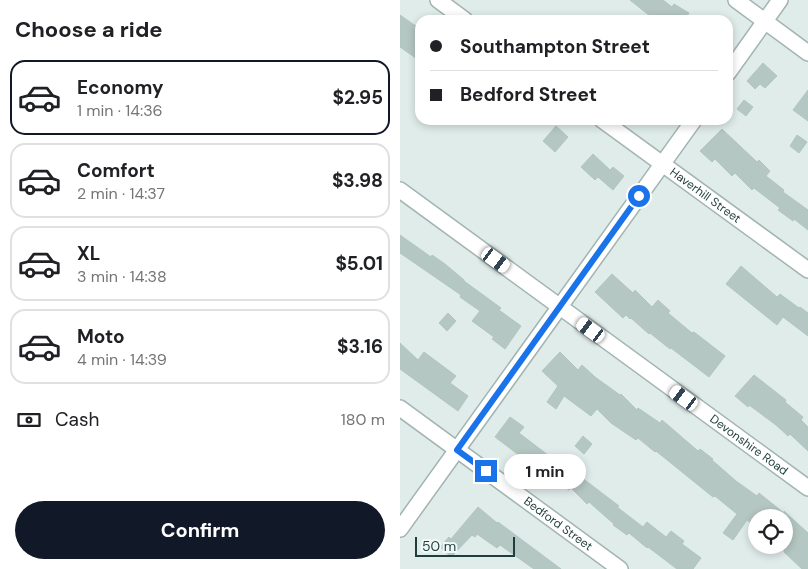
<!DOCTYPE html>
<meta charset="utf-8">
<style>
:root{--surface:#fff;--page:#f2f2f2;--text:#202124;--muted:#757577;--line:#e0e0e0;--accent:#111827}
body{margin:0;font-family:"DM Sans",sans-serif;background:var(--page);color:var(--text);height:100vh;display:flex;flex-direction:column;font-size:19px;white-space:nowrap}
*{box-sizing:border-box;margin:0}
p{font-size:16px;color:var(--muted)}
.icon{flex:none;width:28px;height:28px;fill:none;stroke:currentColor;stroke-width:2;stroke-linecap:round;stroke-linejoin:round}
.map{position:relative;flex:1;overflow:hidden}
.drawer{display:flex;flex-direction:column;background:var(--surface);width:400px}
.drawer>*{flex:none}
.hud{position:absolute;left:15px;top:15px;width:318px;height:110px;border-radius:15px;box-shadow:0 2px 8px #0003;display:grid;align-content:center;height:110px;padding:0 15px;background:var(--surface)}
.buttons{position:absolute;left:348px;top:509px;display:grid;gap:10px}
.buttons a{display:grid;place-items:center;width:45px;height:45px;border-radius:50%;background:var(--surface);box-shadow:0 2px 8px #0003;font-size:25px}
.scale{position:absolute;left:15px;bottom:12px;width:100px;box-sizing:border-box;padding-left:5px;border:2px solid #1f3d3b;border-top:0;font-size:14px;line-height:18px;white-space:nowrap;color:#1f3d3b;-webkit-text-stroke:4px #f0f8f6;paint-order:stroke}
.end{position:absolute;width:22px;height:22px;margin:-11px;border:6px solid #1a73e8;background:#fff;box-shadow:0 0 0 2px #fff}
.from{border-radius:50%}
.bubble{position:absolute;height:35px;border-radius:18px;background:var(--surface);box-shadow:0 2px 8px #0003;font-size:16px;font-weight:700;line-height:35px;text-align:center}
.car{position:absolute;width:15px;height:30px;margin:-15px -8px;border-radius:6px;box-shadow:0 0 4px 1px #0007;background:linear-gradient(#fff 24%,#345 0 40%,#fff 0 76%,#345 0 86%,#fff 0)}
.hud b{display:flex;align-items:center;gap:18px;height:48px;font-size:19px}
.hud b+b{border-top:1px solid var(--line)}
.hud i{width:12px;height:12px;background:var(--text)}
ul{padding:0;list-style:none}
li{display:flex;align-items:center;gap:15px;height:75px;margin:0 10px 8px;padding:0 5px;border:2px solid var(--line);border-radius:15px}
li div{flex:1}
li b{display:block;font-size:19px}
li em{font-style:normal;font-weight:700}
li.current{border-color:var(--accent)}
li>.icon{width:45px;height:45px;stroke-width:1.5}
h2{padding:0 15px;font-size:22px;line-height:60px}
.pay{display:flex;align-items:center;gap:12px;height:55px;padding:0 15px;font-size:19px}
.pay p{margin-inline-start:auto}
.primary-button{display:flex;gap:10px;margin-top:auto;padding:10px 15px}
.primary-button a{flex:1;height:58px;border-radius:30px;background:var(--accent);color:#fff;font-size:20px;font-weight:700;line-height:58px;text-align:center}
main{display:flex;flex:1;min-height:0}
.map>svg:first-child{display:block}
.building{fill:#b5c7c2;stroke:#b1c6c1}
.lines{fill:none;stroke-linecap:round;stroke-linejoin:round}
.minor-casing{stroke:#a2b4b1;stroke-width:18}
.minor{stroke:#fff;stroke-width:15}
.route{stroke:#1a73e8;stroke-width:6}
.labels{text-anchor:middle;stroke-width:4.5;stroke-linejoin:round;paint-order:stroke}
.street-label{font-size:12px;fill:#1f3d3b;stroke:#f0f8f6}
</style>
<main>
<section class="drawer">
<h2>Choose a ride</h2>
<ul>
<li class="current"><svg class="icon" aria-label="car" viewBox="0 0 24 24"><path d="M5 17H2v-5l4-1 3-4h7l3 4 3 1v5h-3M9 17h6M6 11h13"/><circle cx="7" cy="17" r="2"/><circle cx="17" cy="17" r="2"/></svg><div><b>Economy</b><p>1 min · 14:36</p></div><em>$2.95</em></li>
<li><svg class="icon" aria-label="car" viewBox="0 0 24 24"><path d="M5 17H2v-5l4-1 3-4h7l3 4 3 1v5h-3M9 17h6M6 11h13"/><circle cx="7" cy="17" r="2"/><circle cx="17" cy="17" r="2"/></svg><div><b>Comfort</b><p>2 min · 14:37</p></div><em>$3.98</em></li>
<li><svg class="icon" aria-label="car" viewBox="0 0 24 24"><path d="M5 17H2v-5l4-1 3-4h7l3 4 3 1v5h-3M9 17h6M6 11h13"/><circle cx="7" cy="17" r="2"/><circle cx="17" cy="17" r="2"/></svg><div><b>XL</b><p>3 min · 14:38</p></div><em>$5.01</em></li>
<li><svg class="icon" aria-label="car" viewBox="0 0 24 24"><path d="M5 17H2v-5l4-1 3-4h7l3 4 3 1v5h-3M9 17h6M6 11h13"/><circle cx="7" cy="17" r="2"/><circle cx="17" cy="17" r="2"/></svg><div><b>Moto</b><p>4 min · 14:39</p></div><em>$3.16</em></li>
</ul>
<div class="pay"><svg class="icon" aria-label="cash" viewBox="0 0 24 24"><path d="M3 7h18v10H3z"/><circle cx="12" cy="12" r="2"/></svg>Cash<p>180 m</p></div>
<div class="primary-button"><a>Confirm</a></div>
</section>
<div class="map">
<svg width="408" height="569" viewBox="0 0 408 569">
<rect width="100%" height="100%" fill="#dfece9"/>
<path class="building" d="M230,0H263L272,7L274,4L289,13L284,20H255Z
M0,15L20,29V61L0,47Z
M363,63L377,76L365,88L360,84L355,89L347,81Z
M408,90V121L393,110Z
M344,100L353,107L346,116L337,109Z
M156,126L168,137L155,152L143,141Z
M322,129L357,162L359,160L370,171L366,176L384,190L383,192L408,210V230L394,219L393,221L378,210L380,208L354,188L352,190L335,173L332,176L315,159L312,162L300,151Z
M397,135L407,142L399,153L390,146Z
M193,154L210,170L213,167L224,176L213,190L198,177L195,180L181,167Z
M0,235L31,257L32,255L45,264L64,280V281L101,308L99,310L121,326L105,349L92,339L94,337L72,321L80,311L60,297L61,295L0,253Z
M341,266L377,297L380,294L399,308L400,307L408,313V336L383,317L377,325L326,284Z
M212,274L233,293L235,290L252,307L258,300L270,311L268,313L292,333L294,332L325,356L309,377L271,348L270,349L250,333L249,334L231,318L230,319L226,315L223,318L195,292Z
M48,313L56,321L47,331L39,323Z
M0,343L18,360L24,352L56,376L50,383L68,396L58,411L0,369Z
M160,352L178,370L182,365L195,377L220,395L221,394L237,410L238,408L260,423L262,420L298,451L300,449L313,459L312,460L336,481L357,496L359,493L384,513V511L408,533V569H402L384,552V518H356V521L353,525L347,520L333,540L323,533L337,514L315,496L313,497L256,451L255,452L238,438L236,440L211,423L197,409L191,416L164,396L156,409L147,402L158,386L142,371Z
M354,375L386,400L385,402L403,417L401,420L408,427V451L390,434L388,436L376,425L349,405L348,407L335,396Z
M110,417L124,427L119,433L165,468H169L219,506L217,507L243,527L247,522L266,537L271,531L284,541L282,544L301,558L293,569H277L248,547L247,548L229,533L227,535L213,525L214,524L189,502L187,504L171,488L169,490L149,476L148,477L95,437Z
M183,436L192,444L184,454L175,446Z
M78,507L97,523L98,522L161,569H134L100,545L97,548L77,534L75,537L72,535L51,557L40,547L49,537L51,539Z"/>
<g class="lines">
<defs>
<g id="minor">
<path d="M38,0L65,20"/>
<path d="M336,0L408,53"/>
<path d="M328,73L380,0"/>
<path id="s1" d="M202,120L408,270"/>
<path id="s2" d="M0,190L408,488"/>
<path id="s3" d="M0,408L220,569"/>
<path d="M0,529L294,120"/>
</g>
</defs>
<use href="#minor" class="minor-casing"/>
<use href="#minor" class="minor"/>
</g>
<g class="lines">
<path class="route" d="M86,471L57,450L239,196"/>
</g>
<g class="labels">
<g class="street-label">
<text dy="4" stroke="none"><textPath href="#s1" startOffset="128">Haverhill Street</textPath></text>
<text dy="4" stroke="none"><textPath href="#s2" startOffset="432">Devonshire Road</textPath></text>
<text dy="4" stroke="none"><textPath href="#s3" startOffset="196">Bedford Street</textPath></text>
</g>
</g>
</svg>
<div class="buttons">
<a><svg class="icon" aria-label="locate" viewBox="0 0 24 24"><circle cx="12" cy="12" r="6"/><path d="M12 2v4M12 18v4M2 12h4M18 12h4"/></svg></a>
</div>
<div class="scale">50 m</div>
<i class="end from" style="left:239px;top:196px"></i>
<i class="end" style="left:86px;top:471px"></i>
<div class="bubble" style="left:104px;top:454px;width:82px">1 min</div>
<i class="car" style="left:96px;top:260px;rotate:126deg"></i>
<i class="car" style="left:191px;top:330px;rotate:306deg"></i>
<i class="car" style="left:284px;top:398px;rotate:306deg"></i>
<div class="hud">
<b><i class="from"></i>Southampton Street</b>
<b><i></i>Bedford Street</b>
</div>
</div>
</main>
